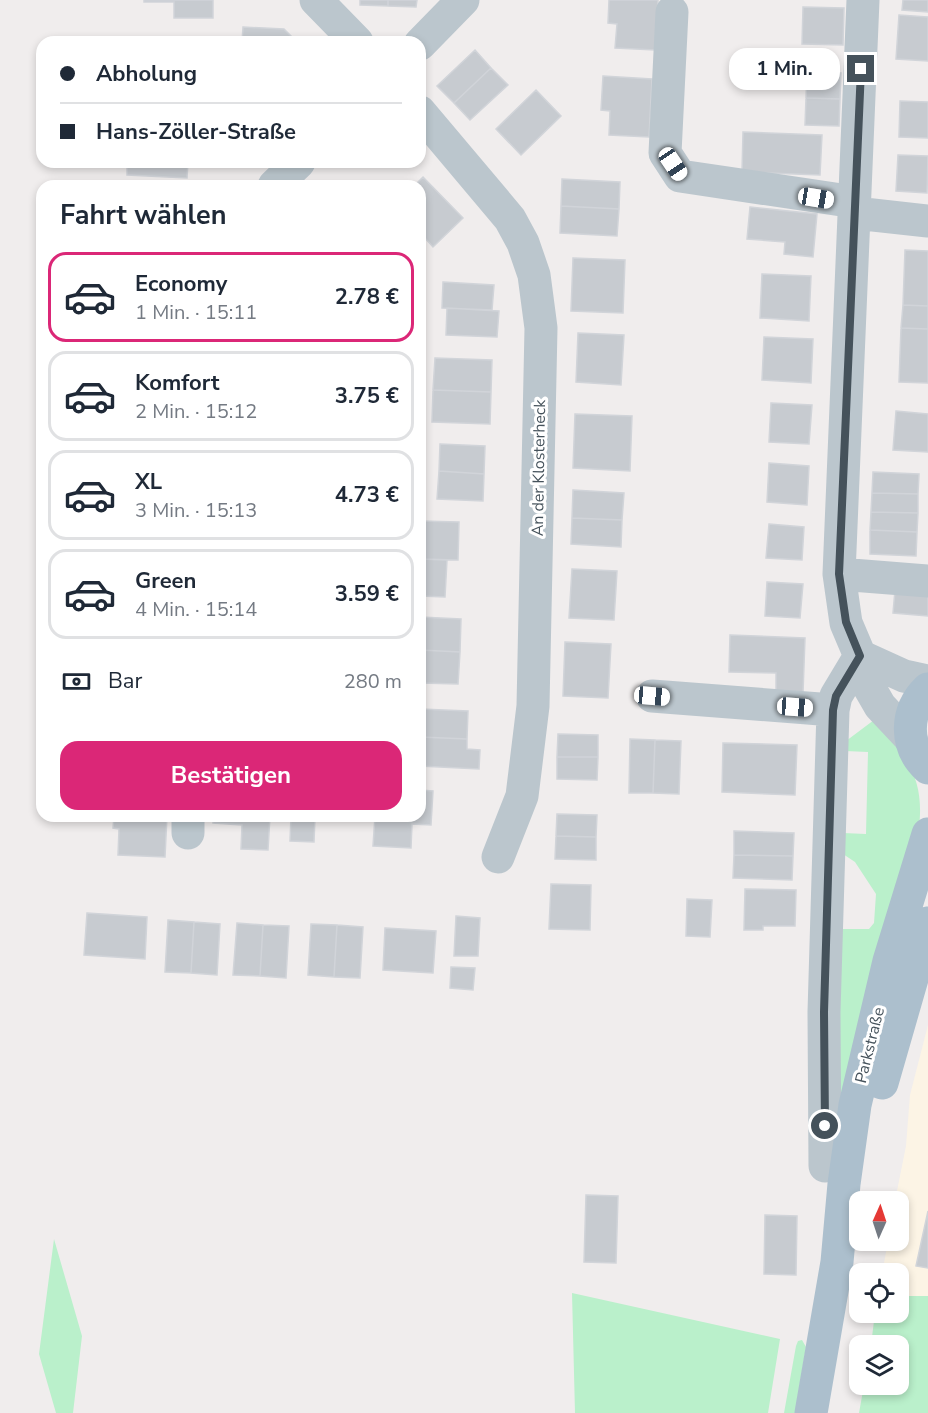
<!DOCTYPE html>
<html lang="de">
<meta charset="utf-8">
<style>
:root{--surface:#fff;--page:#f6f6f7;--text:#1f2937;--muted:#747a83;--line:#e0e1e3;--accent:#db2777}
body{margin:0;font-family:"Nunito Sans",sans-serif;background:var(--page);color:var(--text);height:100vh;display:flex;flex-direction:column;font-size:22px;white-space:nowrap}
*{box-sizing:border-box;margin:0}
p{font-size:20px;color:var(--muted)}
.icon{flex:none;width:33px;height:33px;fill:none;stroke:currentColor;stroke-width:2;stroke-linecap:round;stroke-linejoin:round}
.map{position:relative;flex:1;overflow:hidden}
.sheet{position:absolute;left:36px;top:180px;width:390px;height:642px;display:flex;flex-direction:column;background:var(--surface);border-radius:18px;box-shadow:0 3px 9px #0003}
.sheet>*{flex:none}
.guide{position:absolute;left:36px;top:36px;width:390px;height:132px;border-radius:18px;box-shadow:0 3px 9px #0003;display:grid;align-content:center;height:132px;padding:0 24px;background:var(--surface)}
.needle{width:39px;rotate:3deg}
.fabs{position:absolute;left:849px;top:1191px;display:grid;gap:12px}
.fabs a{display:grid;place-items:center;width:60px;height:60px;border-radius:12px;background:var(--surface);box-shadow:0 3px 9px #0003;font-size:30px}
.end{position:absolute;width:27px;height:27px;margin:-14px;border:8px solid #45525b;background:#fff;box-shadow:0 0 0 3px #fff}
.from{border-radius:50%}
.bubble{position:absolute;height:42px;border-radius:18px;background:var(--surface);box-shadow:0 3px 9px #0003;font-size:20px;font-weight:700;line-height:42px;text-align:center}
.car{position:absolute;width:18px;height:36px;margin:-18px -9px;border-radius:8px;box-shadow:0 0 4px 2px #0007;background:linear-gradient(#fff 24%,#345 0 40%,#fff 0 76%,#345 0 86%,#fff 0)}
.guide b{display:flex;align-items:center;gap:21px;height:57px;font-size:22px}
.guide b+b{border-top:2px solid var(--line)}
.guide i{width:15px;height:15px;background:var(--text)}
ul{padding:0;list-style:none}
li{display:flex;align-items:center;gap:18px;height:90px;margin:0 12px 9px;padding:0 12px;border:3px solid var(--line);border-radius:18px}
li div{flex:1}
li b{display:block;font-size:22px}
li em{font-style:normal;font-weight:700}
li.on{border-color:var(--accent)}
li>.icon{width:54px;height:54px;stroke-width:1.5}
h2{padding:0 24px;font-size:27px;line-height:72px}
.pay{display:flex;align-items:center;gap:15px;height:66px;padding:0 24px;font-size:22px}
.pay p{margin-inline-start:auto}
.action{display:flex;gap:12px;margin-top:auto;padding:12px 24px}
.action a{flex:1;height:69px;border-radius:18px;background:var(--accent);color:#fff;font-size:24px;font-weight:700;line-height:69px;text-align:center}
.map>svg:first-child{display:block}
.commercial{fill:#fcf4e5}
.green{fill:#baf0cb}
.building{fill:#c7cbd0;stroke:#d1d4d9;stroke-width:1.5}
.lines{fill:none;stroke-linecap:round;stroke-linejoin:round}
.minor{stroke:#bbc6cd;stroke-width:33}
.major{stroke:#acbfcd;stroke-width:33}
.route{stroke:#45525b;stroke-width:8}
.labels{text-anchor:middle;stroke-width:6;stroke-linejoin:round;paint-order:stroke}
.street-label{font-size:16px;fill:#45525b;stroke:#fff}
</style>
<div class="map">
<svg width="928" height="1413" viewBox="0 0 928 1413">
<rect width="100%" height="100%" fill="#f0eded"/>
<path class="commercial" d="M928,1025V1296H899L898,1274H882L888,1241L898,1240V1202L895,1201L906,1146L910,1095Z"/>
<path class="green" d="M878,717C905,758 925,776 919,827L846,1109L836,1106L841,929H869L874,923L876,894L855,862L843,854V833L866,834L868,752L845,751L846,741Z
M54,1239L82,1336L73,1413H56L39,1354Z
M572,1293L780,1339L768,1413H575Z
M899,1296H928V1413H859L864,1385L898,1384V1346L871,1345L875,1313L898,1312Z
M802,1340L806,1347L795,1413H784L796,1346L798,1341Z"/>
<path class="building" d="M144,0H213V18H174V2H144Z
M360,0H388V6L360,5Z
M388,0H417L416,7L388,6Z
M609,0H658L655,50L615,48L617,24L608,23Z
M903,0H928V12L902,10Z
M803,7L844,8L843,45L802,44Z
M899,15L928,17V61L896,59Z
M243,27L284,29L297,42H242Z
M475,50L491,68L454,103L437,86Z
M491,68L508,85L470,120L454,103Z
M807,71L841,73L840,99L806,98Z
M603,76L652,79L649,137L609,135L610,111L601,110Z
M536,90L561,116L521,155L496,129Z
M806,98L840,99L839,126L805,125Z
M900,101L928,102V138L899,137Z
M743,132L822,135L820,175L742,172Z
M898,155L928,156L927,193L896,191Z
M127,162H188L187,178L127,175Z
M423,177L463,218L433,247L425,238L420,243V186H414Z
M562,179L620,182L619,209L561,206Z
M561,206L619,209L617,236L560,233Z
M750,207L817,214L813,257L784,254L785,242L747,239Z
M905,250L928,251V306L903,305Z
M573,258L625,260L623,313L571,311Z
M762,274L811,276L809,321L760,318Z
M443,282L494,285L492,310L442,308Z
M903,305L928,306V329L901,328Z
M447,308L499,311L497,337L446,335Z
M901,328L928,329V383L899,382Z
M578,333L624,335L621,385L576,382Z
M764,337L813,339L811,383L762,380Z
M435,358L492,360L491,392L433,390Z
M433,390L491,392L490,424L432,422Z
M771,403L812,405L809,444L769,442Z
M896,411L928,414V452L893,450Z
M575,414L632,416L630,471L573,468Z
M440,444L485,446L484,474L439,471Z
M769,463L809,466L807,505L767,502Z
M439,471L484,474L483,501L437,499Z
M873,472L919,474L918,494L872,493Z
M573,490L624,493L622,520L572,518Z
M872,493L918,494V513L871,512Z
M871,512L918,513L917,532L870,530Z
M572,518L622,520L621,547L571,544Z
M420,521L459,522L458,560L420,559Z
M769,524L804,527L802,560L766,558Z
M870,530L917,532L916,556L870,554Z
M420,559L447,560L445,597L420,596Z
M572,569L617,571L614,620L569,618Z
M767,582L803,584L800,618L765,616Z
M895,590L928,593V616L893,613Z
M420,617L461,619L460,652L420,650Z
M730,635L805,638L803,693L776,692V673L729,672Z
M565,642L611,644L608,698L563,696Z
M420,650L460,652L458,684L420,683Z
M420,709L468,711L467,739L420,737Z
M558,734L598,735V757H557Z
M420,737L467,739V749L480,750L479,769L420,766Z
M630,739L655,740L653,793H629Z
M655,740L681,741L679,794L653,793Z
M723,743L797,745L795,795L722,792Z
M557,757H598L597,780L557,779Z
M420,790L433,791L431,825L412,824L411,848L373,846L375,816H420Z
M557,814L597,815L596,837L556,836Z
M114,816H167L165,857L118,855L119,829L113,828Z
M213,816H270L268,850L241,849L242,825L213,823Z
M291,816H346V818L315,817L314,842L290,841Z
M734,831L794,833L793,856L734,855Z
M556,836L596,837V860L555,859Z
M734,855L793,856L792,880L733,878Z
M551,884L591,885L590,930L549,929Z
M745,889L796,890L795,926H763V930H744Z
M687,899L712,900L710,937L686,936Z
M87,913L147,917L145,959L84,955Z
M456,916L480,918L478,956H454Z
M168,920L194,922L191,973L165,972Z
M194,922L220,924L217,975L191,973Z
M237,923L263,925L260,976L233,975Z
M311,924L337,925L334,977L308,975Z
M263,925L289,926L286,978L260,976Z
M337,925L363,927L360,978L334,977Z
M385,928L436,931L433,973L383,970Z
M451,967L475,968L473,990L450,988Z
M586,1195L618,1196L616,1263L584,1262Z
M928,1211V1268L916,1266Z
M765,1215L797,1216L796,1275L764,1274Z"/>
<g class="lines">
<path class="minor" d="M316,0L357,42
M863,0L839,574L846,623L860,656L865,680L880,706L911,739
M672,12L665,153L680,176L855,202
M420,44L463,0
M420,112L510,219L523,243L534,275L541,328L533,706L522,796L498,857
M274,186L299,162
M855,213L928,221
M839,574L928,581
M860,656L904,676L928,681
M652,696L833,710
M188,833V816
M825,1166L824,1012L833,710L836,696L860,656"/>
<path class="major" d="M928,689C905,711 904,746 928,768
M882,1083L928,923
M811,1413L837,1262L844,1184L855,1105L889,961L928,834"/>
</g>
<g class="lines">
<path class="route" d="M825,1126L824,1012L833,710L836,696L860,656L846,622L839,574L861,69"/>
</g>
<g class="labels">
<g class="street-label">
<text transform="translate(538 468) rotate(-89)" y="6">An der Klosterheck</text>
<text transform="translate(869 1045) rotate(-76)" y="6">Parkstraße</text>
</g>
</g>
</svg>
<div class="fabs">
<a><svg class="needle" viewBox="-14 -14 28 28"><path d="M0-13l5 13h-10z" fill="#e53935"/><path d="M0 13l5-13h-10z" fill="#747a83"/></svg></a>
<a><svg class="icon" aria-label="locate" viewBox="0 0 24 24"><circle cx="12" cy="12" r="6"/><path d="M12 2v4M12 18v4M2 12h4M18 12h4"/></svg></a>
<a><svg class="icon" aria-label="layers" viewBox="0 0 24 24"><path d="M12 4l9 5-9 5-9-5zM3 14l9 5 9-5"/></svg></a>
</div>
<i class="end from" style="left:825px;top:1126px"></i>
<i class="end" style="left:861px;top:69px"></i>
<div class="bubble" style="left:729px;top:48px;width:111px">1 Min.</div>
<i class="car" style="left:673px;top:164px;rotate:146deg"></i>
<i class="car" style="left:816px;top:198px;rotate:99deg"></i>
<i class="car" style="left:652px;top:696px;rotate:95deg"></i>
<i class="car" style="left:795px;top:707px;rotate:94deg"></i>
<div class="guide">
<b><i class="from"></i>Abholung</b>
<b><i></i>Hans-Zöller-Straße</b>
</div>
<section class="sheet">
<h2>Fahrt wählen</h2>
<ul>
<li class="on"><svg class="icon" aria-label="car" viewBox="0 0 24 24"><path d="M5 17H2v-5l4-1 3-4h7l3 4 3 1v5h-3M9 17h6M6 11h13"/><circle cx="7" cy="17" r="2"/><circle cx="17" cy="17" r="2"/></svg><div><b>Economy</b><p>1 Min. · 15:11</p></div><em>2.78 €</em></li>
<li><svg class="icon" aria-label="car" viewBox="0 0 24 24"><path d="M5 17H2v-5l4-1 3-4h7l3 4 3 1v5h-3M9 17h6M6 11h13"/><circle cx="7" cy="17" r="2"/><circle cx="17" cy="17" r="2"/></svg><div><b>Komfort</b><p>2 Min. · 15:12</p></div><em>3.75 €</em></li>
<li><svg class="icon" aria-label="car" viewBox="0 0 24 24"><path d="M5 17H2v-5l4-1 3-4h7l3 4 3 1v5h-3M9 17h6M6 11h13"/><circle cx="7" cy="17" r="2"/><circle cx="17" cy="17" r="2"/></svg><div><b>XL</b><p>3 Min. · 15:13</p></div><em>4.73 €</em></li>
<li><svg class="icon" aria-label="car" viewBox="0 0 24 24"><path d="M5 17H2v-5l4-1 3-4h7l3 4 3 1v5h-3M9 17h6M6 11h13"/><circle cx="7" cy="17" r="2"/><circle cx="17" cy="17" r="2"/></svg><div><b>Green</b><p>4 Min. · 15:14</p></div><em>3.59 €</em></li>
</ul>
<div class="pay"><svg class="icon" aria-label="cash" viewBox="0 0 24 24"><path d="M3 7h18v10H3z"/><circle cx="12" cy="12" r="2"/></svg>Bar<p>280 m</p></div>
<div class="action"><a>Bestätigen</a></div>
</section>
</div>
